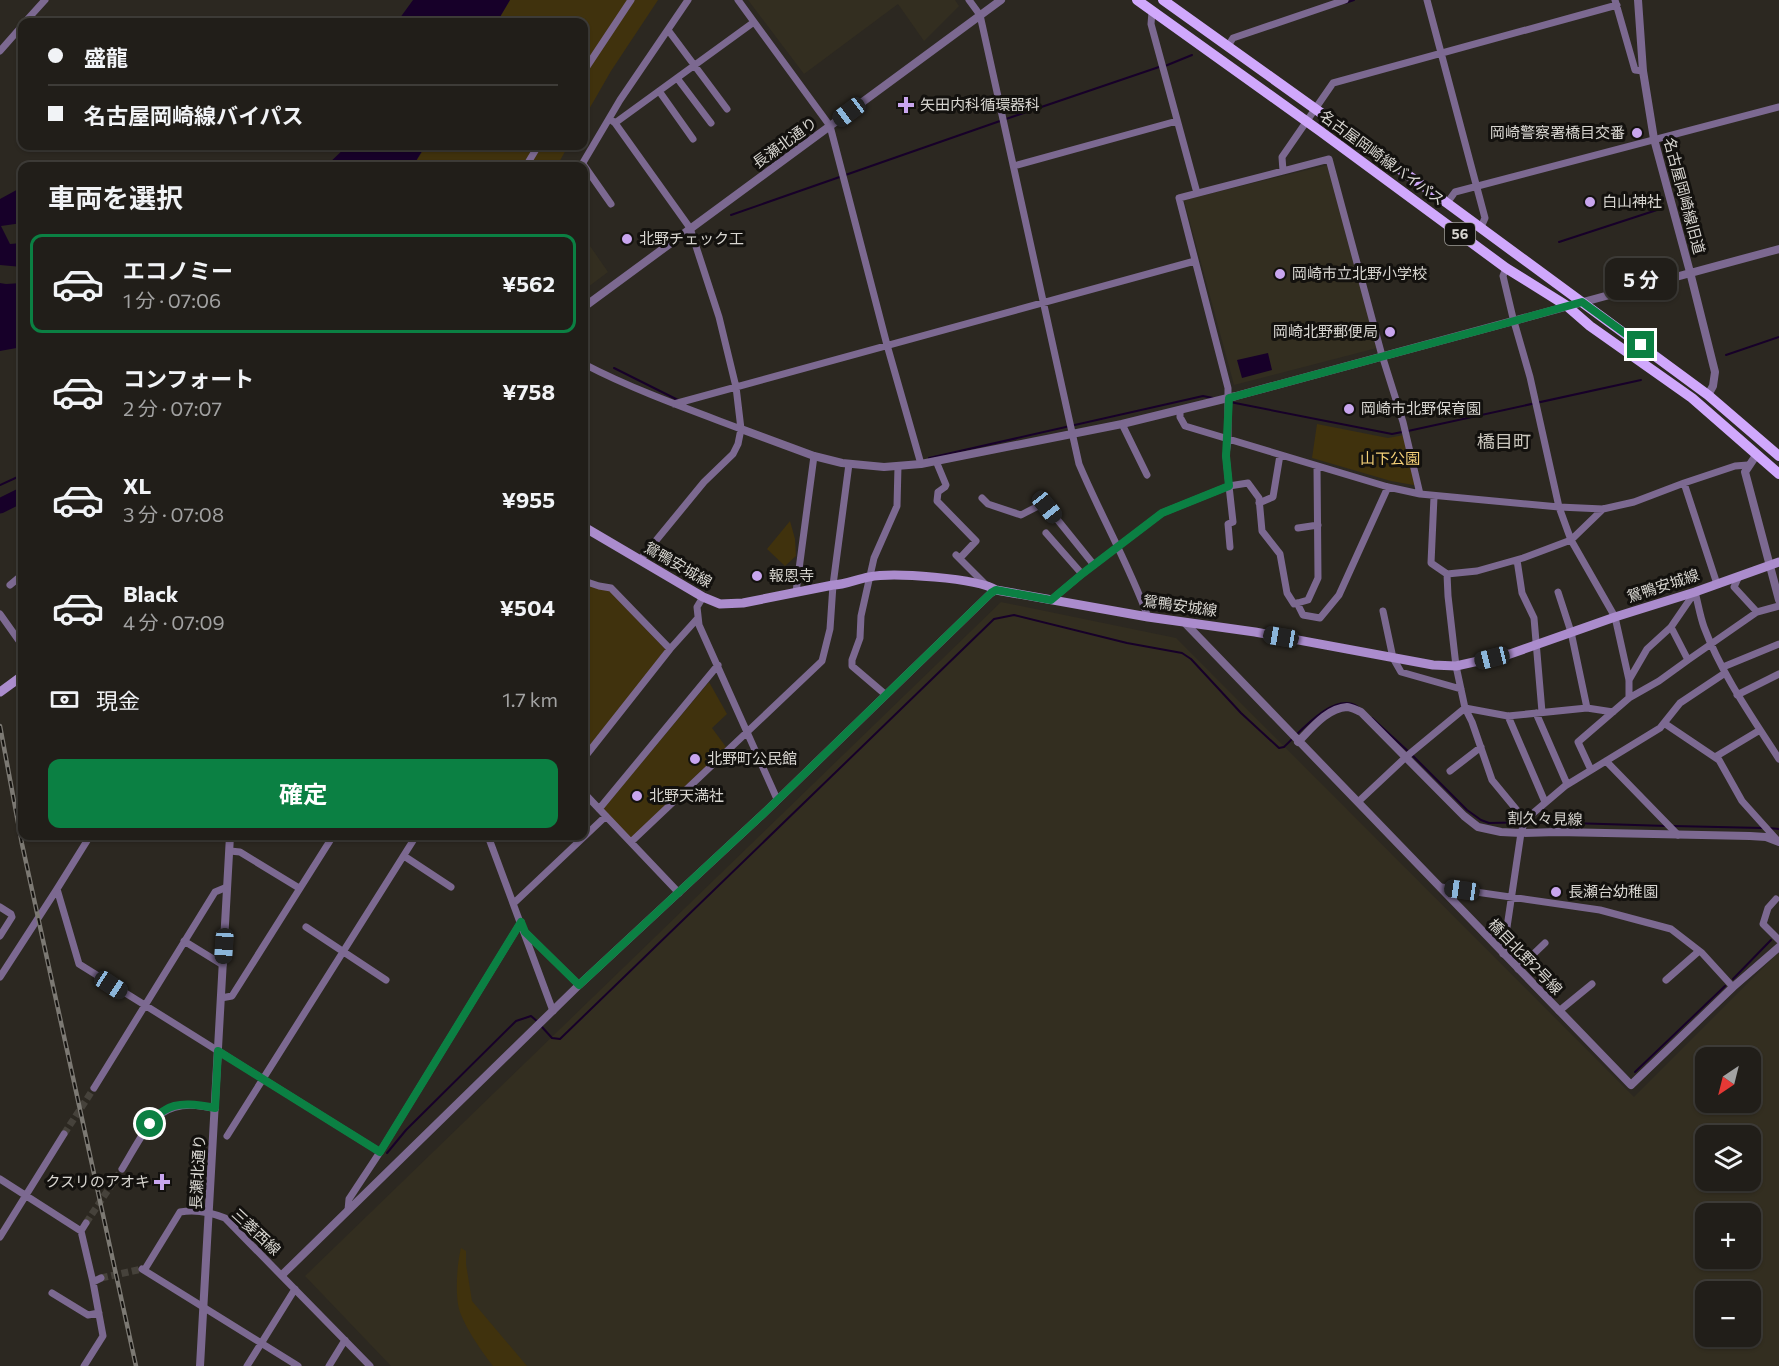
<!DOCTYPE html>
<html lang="ja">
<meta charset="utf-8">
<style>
:root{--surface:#211e19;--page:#2d2b26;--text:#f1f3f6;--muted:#a2a2a2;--line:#3e3c38;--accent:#0b8043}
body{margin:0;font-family:Commissioner,"Noto Sans JP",sans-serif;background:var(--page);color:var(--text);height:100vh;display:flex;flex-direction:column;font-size:22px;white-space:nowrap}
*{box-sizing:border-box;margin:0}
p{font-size:20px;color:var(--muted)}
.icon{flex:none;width:33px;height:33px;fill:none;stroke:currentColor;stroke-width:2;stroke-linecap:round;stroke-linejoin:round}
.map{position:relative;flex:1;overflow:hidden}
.details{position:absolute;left:18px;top:162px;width:570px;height:678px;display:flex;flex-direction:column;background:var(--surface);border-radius:12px;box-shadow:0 2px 4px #0004,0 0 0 2px var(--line)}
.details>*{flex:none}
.top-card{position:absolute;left:18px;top:18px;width:570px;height:132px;border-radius:12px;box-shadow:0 2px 4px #0004,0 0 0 2px var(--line);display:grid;align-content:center;height:132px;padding:0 30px;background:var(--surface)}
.needle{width:39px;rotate:215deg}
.controls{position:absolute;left:1695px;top:1047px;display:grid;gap:12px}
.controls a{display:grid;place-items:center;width:66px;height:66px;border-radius:12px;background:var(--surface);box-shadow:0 2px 4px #0004,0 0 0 2px var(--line);font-size:30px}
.end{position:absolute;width:27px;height:27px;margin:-14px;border:8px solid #0b8043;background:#fff;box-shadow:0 0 0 3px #fff}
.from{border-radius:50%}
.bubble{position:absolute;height:42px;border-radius:12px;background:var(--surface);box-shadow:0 2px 4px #0004,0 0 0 2px var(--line);font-size:20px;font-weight:700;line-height:42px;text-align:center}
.car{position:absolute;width:18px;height:36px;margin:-18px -9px;border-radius:8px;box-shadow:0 0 4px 2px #0007;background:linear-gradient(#222 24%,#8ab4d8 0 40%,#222 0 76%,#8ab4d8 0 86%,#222 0)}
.top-card b{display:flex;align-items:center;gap:21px;height:57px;font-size:22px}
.top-card b+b{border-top:2px solid var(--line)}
.top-card i{width:15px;height:15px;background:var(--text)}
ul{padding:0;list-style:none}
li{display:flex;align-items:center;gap:18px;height:99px;margin:0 12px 9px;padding:0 18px;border:3px solid transparent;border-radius:12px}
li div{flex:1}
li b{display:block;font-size:22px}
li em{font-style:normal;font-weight:700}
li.current{border-color:var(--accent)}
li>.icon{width:54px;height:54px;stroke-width:1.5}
h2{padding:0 30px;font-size:27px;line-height:72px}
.pay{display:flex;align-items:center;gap:15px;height:66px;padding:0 30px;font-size:22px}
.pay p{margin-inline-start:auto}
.cta{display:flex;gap:12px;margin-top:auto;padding:12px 30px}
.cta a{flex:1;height:69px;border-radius:12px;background:var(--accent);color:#fff;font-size:24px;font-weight:700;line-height:69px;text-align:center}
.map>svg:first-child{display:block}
.built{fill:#332e20;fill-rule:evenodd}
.green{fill:#40320d}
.water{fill:#170029}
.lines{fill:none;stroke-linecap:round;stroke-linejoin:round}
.stream{stroke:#170029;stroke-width:2}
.river{stroke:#170029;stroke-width:15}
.minor-tunnel{stroke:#46423b;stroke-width:7;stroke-dasharray:7 3.5;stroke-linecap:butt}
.minor{stroke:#7c6991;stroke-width:7}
.tertiary{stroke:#7c6991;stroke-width:8}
.secondary{stroke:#ab8ccd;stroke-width:9}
.primary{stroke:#d0a8fc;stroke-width:10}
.rail-casing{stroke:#7c7973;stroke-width:4.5}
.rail{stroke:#13110e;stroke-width:2;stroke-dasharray:7;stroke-linecap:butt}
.route{stroke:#0b8043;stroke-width:8}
.poi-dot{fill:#c8a5ee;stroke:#13110e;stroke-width:2}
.labels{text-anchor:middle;stroke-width:6;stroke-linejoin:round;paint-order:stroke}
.shield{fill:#13110e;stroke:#9c9a96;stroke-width:1.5}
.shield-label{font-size:14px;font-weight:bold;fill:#d7d5d0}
.poi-label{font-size:15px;fill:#d7d5d0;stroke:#13110e;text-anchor:start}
.street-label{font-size:15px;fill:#d7d5d0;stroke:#13110e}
.park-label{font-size:15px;fill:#f5d178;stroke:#13110e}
.quarter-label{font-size:18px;fill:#cac6bd;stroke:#13110e}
</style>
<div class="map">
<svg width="1779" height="1366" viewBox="0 0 1779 1366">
<rect width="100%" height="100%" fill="#2c2821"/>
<path class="built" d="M748,0H955L959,6L924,41L898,4L804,74Z
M1328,165L1377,348L1234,385L1184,200Z
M590,246L608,272L584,290V251Z
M1001,602L1176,638L1634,1097L1779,952V1366H391L305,1276ZM1706,1058H1750V1102H1706ZM1706,1136H1750V1180H1706ZM1706,1214H1750V1258H1706ZM1706,1292H1750V1336H1706Z"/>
<path class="green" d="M510,0H658L611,71L584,118V22H497Z
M426,146H568L557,166H413Z
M1317,424L1388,438L1404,435L1419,486L1391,481L1312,458Z
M790,521L795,539L796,556L785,566L767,549Z
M587,586L610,591L668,652L584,753V590Z
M709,682L727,714L712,728L726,747L631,838L602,810Z
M461,1248L466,1251V1264L472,1301L527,1366H493C482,1352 464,1326 459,1309C455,1294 457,1263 461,1248Z"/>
<path class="water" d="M413,0H510L497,22H397Z
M347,146H425L413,166H326Z
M22,187V193L17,205L22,223L1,226L10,244L22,243V267L0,265V199Z
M0,283L6,284L22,283V347L0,351Z
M1268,353L1272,370L1242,378L1237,360Z"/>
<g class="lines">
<path class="stream" d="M1345,3L1354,0
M1165,66L1192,55
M1006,119L1159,67
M731,215L1000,121
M1559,242L1663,208
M1726,355L1779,337
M614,368L678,400
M1230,402L1392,434L1402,432
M1408,431L1641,380
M929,458L1203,396L1213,398
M0,485L22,475
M1372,718L1410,753L1467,810L1481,820L1489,823L1539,822L1667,826
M1673,826L1763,828
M1769,828L1779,829
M1733,979L1771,940
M542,1027L552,1038L560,1039L994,619L1014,615L1127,643L1182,653L1191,659L1241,713L1279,748L1284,747C1300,732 1335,690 1358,707
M1635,1072L1725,986
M387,1153L406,1130L516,1021L531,1016L538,1022"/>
<path class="river" d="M0,506L22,495"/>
<path class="minor-tunnel" d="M64,1134L94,1088
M86,1223L122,1169
M101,1278L142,1269"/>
<path class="minor" d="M738,0L830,126L887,345L921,464
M969,0L980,15L1079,464C1101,516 1129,565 1148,617
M1427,0L1485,218L1481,227
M1615,0L1635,70L1643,71
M1152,12L1151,24L1197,193
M25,22L45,0
M668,30L727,109
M1228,46L1233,38L1345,0
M0,51L22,26
M584,71L631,0
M677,78L711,123
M659,91L693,139
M610,119L615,123L690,228L719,317L736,387L741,429L738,444L733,454L704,482L640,560
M615,123L754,22
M583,164L611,204
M526,166L538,146
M581,166L620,100L688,0
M1014,166L1177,121
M1283,171L1282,157L1333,83L1617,5
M1447,203L1455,192L1779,107
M1506,268L1503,276L1513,318L1530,377L1559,507L1571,540L1615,617L1629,680V698L1578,742L1591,770
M584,364C634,390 688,409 741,429
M674,404L1195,261
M1180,411V417L1185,426L1388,487L1420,494L1559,507L1603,509L1634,502L1684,483L1735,466L1748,465
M1122,424L1147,475
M936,461L946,485L945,487L938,492L937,501L976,541L960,558
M1684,483L1717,584
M1434,497L1431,563L1447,574
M982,498L988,504L1021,515L1044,503L1094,565
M1259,503L1273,497L1280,455
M1298,528L1318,525
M1046,533L1082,574
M1230,547L1228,524L1233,522L1229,486L1248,483L1259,498L1262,531L1280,554L1287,593L1294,604L1308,600L1318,578L1317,466
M956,555L987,586
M1517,560L1522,593L1534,618L1542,712
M1739,576L1734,587L1757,612
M584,581L599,586L611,588L670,649
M10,585L22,575
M796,592L814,456
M1558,592L1571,632L1587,708
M1695,592C1698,603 1700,616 1704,627C1722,675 1752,717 1779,759
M703,597L697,607L699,625L777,799
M1051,600L1082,574L1162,513L1229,486L1226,456L1228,438V388L1179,198L1329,159L1381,352L1403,422L1420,494
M1297,603L1303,615L1320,618L1339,595L1388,487
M1383,611L1393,658L1401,672L1461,689
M0,614L22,645
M1688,660L1757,612L1779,606
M1723,667L1779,644
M1629,680L1647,649L1671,627L1695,592
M886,695L852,666V660L860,638L861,616L874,558L897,506L898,466
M1737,695L1779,674
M1629,698L1659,681L1688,660L1671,627
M1465,708L1508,716L1587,708L1613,712
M1536,713L1567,784
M1508,716L1545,802
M1664,723L1719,760L1742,801L1777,840
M1715,757L1760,730
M584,758L670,649L697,619
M1606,761L1678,835
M1450,771L1481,747
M584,793L679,893
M1358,802L1407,756L1465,708
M599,809L718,665
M1525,820L1492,780L1472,722L1465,708L1456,666L1448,596L1447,574L1477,571L1523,558L1571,540L1603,509
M488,836L553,1011
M631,842L822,661L830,629L833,585L849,464
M230,851L240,852L299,888
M404,856L451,887
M1441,887L1600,910L1671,929L1702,953L1733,987
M57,889L79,964L380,1152L349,1199L348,1210
M1776,899L1768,908L1763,924L1779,940
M514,903L606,816
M0,907L11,914L12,917L0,936
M306,927L386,980
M527,934L579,985
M184,941L223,965
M1503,954L1521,833L1525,820L1565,786L1660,728L1680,703L1725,673
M1518,969L1545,943
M0,977L57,889L90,836
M1666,980L1699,951
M221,998L232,996L333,836
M1559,1011L1592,984
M94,1088L215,892L227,887
M227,1136L416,836
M380,1152L521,922
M122,1169C147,1128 158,1093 215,1109
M0,1179L81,1231
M86,1223L81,1231L93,1282L101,1278
M0,1237L64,1134
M142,1269L298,1366
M145,1269L180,1212C196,1209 210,1212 225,1218L370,1366
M52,1293L88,1315L99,1313
M84,1366L103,1336L93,1282
M247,1366L295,1289
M329,1366L345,1340"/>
<path class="tertiary" d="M1638,0L1643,71L1654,139L1690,272L1715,372L1713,386L1708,395
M584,307L1001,0
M741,429L814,456L842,463L884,467L921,464L1122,424L1236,396L1779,249
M1757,454L1745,472L1779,600
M1185,623L1631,1085L1733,987L1779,947
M1298,742C1311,729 1327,708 1347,707C1351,707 1356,710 1361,712L1464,816L1478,827L1501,832L1521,833L1557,832L1750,836L1766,837L1779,842
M282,1275L579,985L763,814L991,593L996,590
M200,1366L230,836"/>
<path class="secondary" d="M584,527L703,597L720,604L743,603L833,585C845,585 857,579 869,577C892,572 978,578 996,590L1148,617L1255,632L1433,665L1456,666L1510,654L1615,617L1695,592L1779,562
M0,692L22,676"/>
<path class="primary" d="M1137,0L1320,131L1506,268L1567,306L1590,326L1692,398L1779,474
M1163,0L1447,203L1708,395L1779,456"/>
<defs>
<path id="rail" d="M0,726L22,844L136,1366"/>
</defs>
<use href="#rail" class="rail-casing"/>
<use href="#rail" class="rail"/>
</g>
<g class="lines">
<path class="route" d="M150,1124C154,1119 159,1113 165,1110C178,1101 200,1105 215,1108L218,1051L380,1152L521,922L525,932L579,985L763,814L991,593L996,590L1051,600L1082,574L1162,513L1229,486L1226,456L1229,398L1514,321L1582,302L1641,345"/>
</g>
<g class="poi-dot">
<path d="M903 96h6v6h6v6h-6v6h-6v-6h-6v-6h6z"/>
<circle cx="1637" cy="133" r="6"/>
<circle cx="1590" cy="202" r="6"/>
<circle cx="627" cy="239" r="6"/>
<circle cx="1280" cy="274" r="6"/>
<circle cx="1390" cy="332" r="6"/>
<circle cx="1349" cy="409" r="6"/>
<circle cx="757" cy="576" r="6"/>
<circle cx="695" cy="759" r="6"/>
<circle cx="637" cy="796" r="6"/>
<circle cx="1556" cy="892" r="6"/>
<path d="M159 1173h6v6h6v6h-6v6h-6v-6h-6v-6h6z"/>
</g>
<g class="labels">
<rect class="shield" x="1445" y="223" width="30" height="22" rx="4.5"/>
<g class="shield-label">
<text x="1460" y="239">56</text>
</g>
<g class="poi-label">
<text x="920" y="110">矢田内科循環器科</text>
<text x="1625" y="138" text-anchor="end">岡崎警察署橋目交番</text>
<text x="1602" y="207">白山神社</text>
<text x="639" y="244">北野チェック工</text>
<text x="1292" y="279">岡崎市立北野小学校</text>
<text x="1378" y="337" text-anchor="end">岡崎北野郵便局</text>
<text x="1361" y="414">岡崎市北野保育園</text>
<text x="769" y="581">報恩寺</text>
<text x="707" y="764">北野町公民館</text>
<text x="649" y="801">北野天満社</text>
<text x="1568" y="897">長瀬台幼稚園</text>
<text x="150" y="1187" text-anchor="end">クスリのアオキ</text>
</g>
<g class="street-label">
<text transform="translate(785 143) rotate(-36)" y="5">長瀬北通り</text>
<text transform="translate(1382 158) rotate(36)" y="5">名古屋岡崎線バイパス</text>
<text transform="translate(1684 196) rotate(75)" y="5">名古屋岡崎線旧道</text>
<text transform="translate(678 565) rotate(30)" y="5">鴛鴨安城線</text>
<text transform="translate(1663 586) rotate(-18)" y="5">鴛鴨安城線</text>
<text transform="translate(1180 606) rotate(8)" y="5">鴛鴨安城線</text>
<text transform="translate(1545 819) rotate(1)" y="5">割久々見線</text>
<text transform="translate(1525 957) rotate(46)" y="5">橋目北野2号線</text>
<text transform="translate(198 1172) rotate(-87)" y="5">長瀬北通り</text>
<text transform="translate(256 1232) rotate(43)" y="5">三菱西線</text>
</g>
<g class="park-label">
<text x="1390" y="464">山下公園</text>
</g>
<g class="quarter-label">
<text x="1504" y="448">橋目町</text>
</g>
</g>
</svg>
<div class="controls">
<a><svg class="needle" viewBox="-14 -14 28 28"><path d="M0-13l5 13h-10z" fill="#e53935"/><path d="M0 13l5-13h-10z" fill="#a2a2a2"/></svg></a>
<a><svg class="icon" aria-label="layers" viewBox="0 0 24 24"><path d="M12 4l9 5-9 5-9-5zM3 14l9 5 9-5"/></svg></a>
<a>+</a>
<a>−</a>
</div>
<i class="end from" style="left:150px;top:1124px"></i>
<i class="end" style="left:1641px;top:345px"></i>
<div class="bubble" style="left:1605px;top:258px;width:72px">5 分</div>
<i class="car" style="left:849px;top:112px;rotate:233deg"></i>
<i class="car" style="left:1047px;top:507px;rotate:141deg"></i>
<i class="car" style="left:1281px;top:637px;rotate:280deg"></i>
<i class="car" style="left:1492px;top:658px;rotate:256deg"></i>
<i class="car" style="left:1462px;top:890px;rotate:278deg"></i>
<i class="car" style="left:224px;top:946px;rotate:184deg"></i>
<i class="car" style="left:111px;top:985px;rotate:123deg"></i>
<div class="top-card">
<b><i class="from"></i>盛龍</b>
<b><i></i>名古屋岡崎線バイパス</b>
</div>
<section class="details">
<h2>車両を選択</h2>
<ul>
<li class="current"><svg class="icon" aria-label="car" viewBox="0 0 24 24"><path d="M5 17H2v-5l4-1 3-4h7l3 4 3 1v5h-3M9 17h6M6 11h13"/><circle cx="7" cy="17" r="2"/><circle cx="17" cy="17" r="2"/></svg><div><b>エコノミー</b><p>1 分 · 07:06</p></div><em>¥562</em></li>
<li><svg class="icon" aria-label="car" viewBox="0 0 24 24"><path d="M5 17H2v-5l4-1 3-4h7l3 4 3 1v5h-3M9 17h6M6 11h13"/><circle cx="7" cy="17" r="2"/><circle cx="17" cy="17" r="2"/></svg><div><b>コンフォート</b><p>2 分 · 07:07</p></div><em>¥758</em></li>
<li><svg class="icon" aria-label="car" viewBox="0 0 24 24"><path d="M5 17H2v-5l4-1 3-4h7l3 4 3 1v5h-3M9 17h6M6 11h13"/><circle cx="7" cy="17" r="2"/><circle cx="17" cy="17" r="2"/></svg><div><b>XL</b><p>3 分 · 07:08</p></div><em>¥955</em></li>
<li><svg class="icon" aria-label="car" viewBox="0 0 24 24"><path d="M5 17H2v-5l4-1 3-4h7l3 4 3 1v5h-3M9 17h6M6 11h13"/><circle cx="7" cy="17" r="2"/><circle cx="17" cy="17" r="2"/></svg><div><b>Black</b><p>4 分 · 07:09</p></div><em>¥504</em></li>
</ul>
<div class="pay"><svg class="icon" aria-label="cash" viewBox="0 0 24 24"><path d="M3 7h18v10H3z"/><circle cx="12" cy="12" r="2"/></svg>現金<p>1.7 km</p></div>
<div class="cta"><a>確定</a></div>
</section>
</div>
